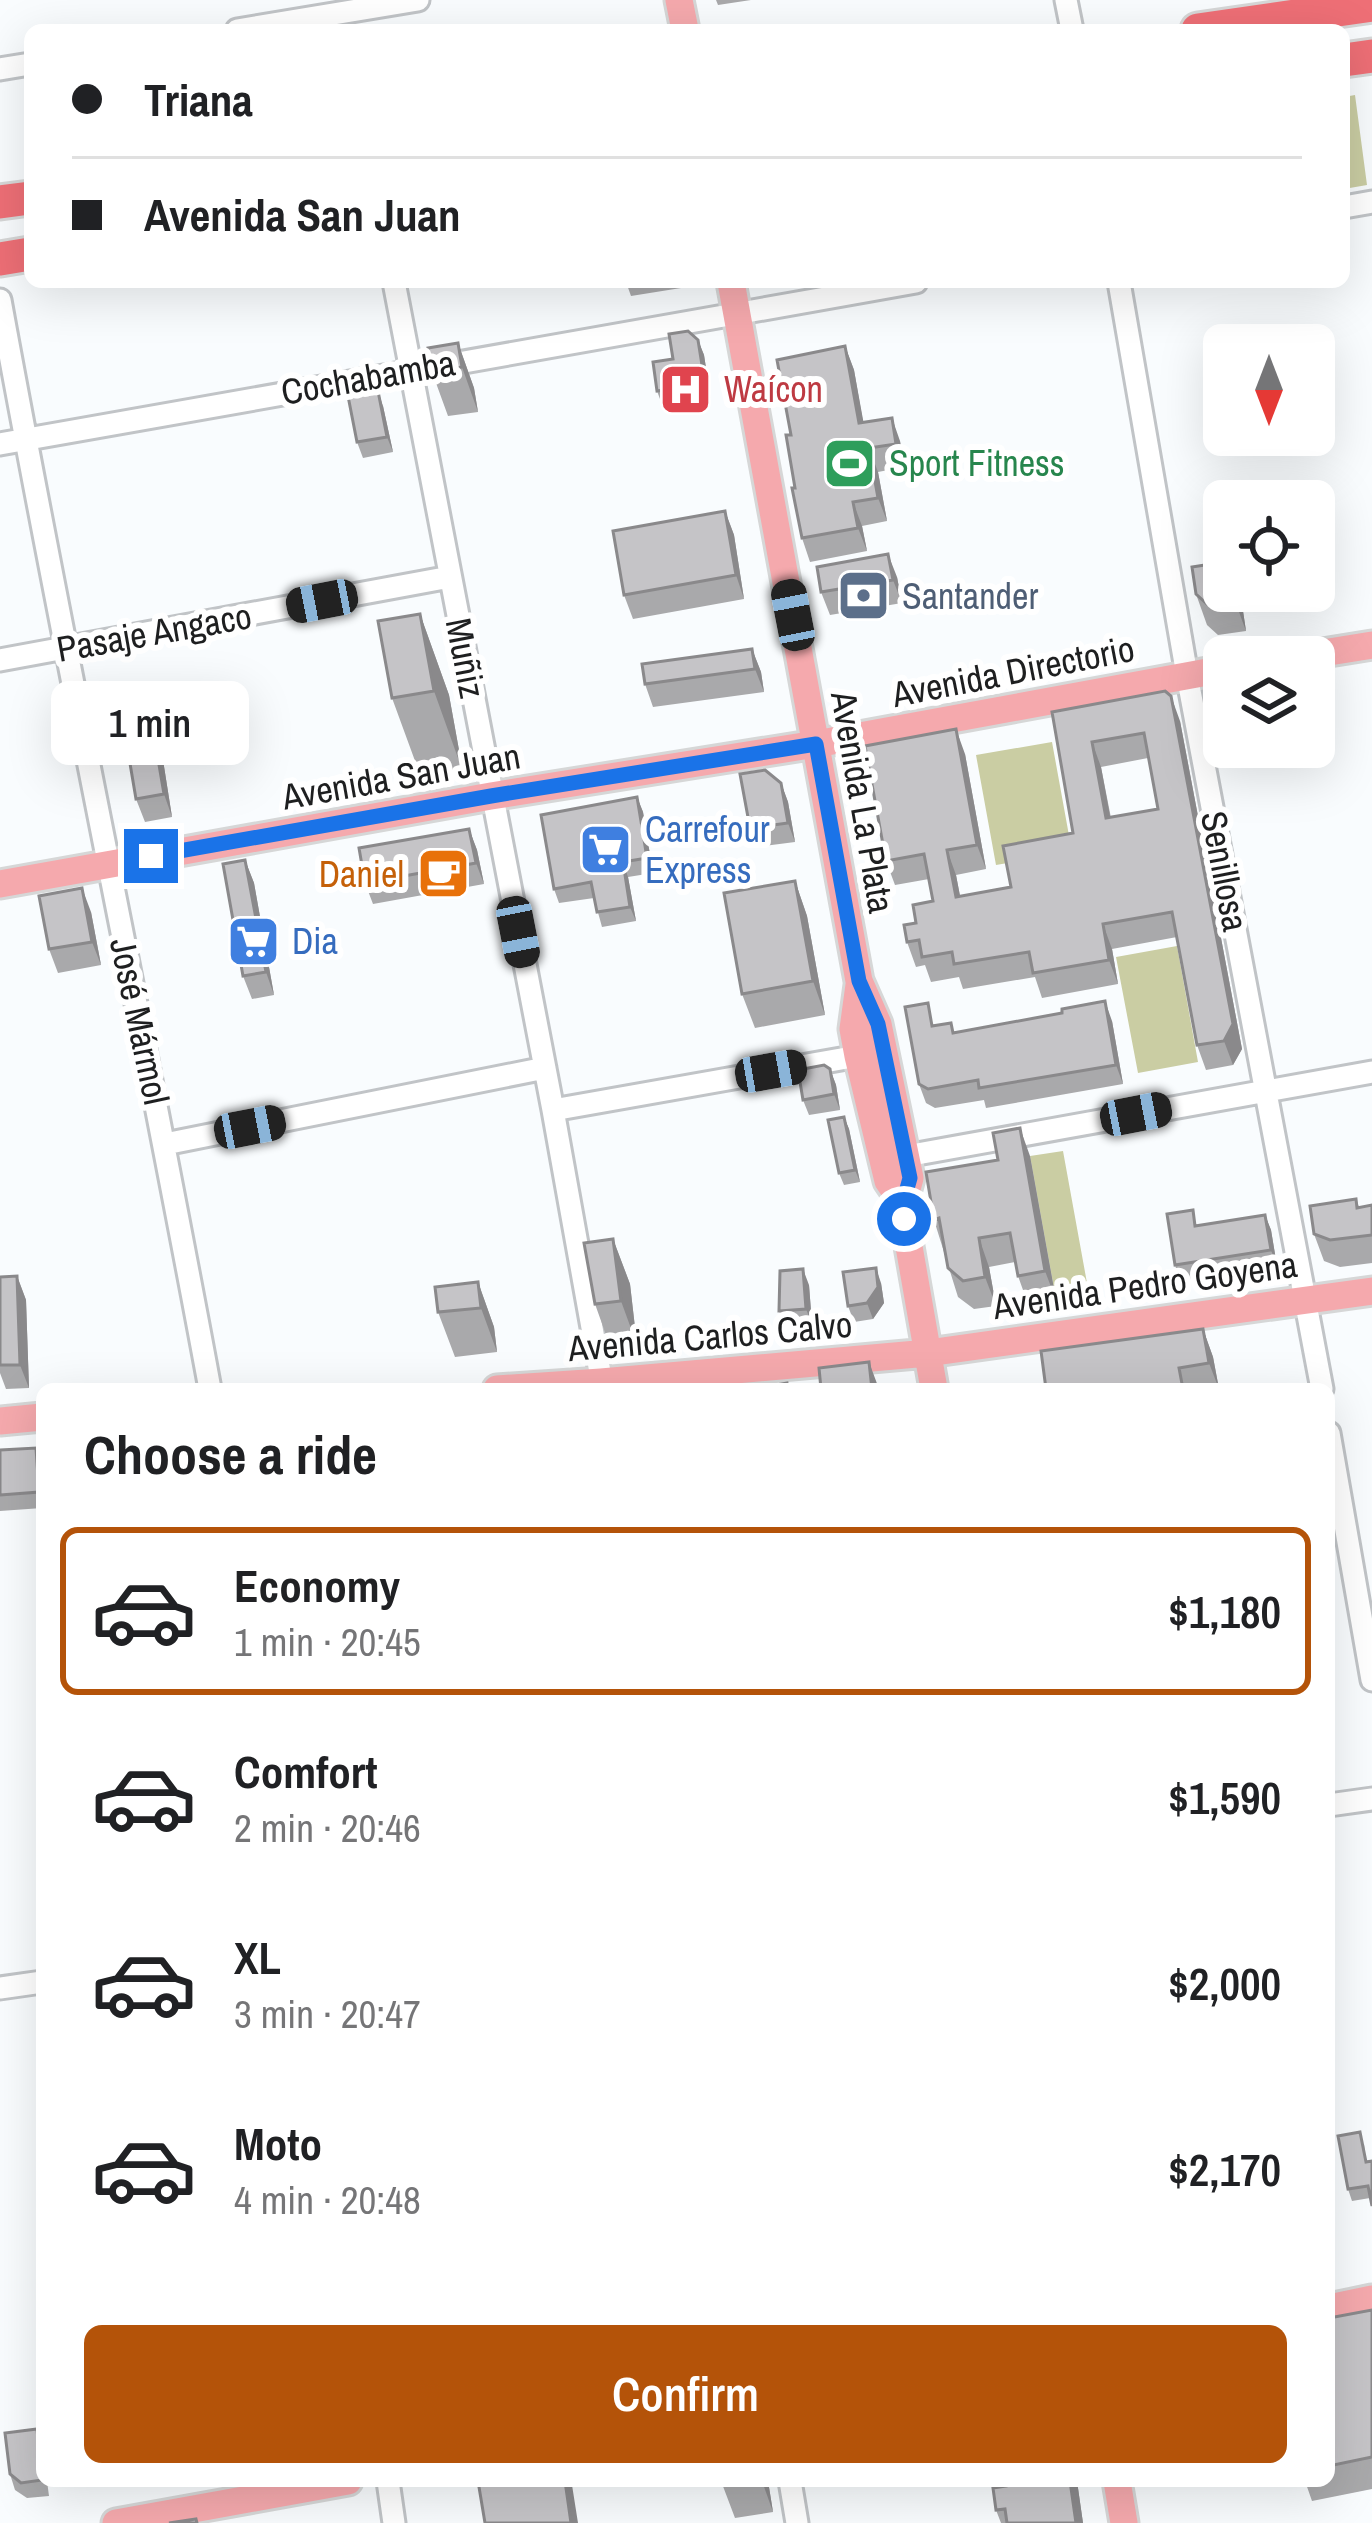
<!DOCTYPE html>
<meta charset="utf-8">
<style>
:root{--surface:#fff;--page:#f2f2f2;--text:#202124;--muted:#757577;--line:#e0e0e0;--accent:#b45309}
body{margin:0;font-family:"Archivo Narrow",sans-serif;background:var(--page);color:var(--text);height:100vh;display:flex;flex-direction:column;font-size:45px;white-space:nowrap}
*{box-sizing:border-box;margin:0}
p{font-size:39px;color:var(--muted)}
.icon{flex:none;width:66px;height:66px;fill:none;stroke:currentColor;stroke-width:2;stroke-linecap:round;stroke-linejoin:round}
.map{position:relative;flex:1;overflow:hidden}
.sheet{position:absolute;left:36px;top:1383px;width:1299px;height:1104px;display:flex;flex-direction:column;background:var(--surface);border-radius:18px;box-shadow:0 12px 48px #0002}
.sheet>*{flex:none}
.hud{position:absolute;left:24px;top:24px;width:1326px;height:264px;border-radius:18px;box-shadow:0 12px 48px #0002;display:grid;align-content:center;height:264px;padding:0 48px;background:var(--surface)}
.needle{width:78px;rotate:180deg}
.controls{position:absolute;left:1203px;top:324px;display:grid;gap:24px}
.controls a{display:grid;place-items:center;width:132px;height:132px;border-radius:18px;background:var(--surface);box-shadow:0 12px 48px #0002;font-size:60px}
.end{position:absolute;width:54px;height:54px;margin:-27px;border:15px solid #1a73e8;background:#fff;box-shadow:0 0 0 6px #fff}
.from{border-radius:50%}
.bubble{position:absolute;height:84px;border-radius:18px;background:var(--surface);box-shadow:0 12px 48px #0002;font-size:39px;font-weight:600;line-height:84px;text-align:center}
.car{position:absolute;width:36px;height:72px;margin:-36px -18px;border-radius:15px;box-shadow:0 0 9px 3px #0007;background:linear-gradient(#222 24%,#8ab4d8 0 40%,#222 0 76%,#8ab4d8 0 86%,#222 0)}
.hud b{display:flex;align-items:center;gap:42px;height:114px;font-size:45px}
.hud b+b{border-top:3px solid var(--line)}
.hud i{width:30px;height:30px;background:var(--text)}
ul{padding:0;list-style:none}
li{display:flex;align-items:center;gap:36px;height:168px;margin:0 24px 18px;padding:0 24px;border:6px solid transparent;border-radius:18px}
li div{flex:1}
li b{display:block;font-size:45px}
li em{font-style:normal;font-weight:600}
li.current{border-color:var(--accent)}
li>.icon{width:108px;height:108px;stroke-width:1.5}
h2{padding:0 48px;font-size:54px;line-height:144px}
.action{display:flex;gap:24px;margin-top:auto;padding:24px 48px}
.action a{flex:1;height:138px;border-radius:18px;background:var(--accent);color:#fff;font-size:48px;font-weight:600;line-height:138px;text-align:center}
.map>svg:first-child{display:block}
.green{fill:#cacda3}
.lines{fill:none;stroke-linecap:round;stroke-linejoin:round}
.minor-casing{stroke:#c1c4c7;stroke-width:27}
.major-casing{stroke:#d6d7d7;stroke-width:33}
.highway-casing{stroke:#d6d7d7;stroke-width:39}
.minor{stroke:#fff;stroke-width:21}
.major{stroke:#f5a9ad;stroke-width:27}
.highway{stroke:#ee6f76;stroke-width:33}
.wall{fill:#a9a9ab;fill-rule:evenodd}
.shaded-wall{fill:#8a898b}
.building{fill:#c5c4c7;stroke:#8a898b;stroke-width:3;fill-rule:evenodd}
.route{stroke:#1a73e8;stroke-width:15}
.labels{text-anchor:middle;stroke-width:12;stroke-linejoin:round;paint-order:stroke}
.street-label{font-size:36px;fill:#1e1f20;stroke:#fff}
.health-label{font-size:36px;fill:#be3a42;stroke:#fff;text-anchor:start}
.leisure-label{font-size:36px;fill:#27864d;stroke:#fff;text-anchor:start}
.service-label{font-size:36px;fill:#4e5e75;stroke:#fff;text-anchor:start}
.shop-label{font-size:36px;fill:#366cbe;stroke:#fff;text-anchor:start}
.food-label{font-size:36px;fill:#c56008;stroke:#fff;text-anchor:end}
</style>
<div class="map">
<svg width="1372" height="2523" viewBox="0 0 1372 2523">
<rect width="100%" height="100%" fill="#f9fcfe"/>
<path class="green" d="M1355,95L1367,185L1344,189V97Z
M1052,742L1072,852L996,865L976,755Z
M1177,946L1198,1062L1138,1073L1116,957Z
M1063,1151L1089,1294L1056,1300L1030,1156Z"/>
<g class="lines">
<defs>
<path id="minor" d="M1066,0L1072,30
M237,30L418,0
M0,69L30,64
M1344,207L1372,202
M394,282L553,1110L603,1389
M1119,282L1187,675L1322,1389
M0,300C66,664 143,1025 210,1389
M0,444L916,282
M0,660L450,577
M553,1110L858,1056
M165,1144L545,1068
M906,1156L1372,1072
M1329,1433L1372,1680
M1329,1805L1372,1799
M0,1988L42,1982
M388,2481L394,2523
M790,2481L797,2523"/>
<path id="major" d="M679,0L685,30
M731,282L859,981L878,1024L910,1178L903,1203L904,1218L934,1389
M1298,657L1372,645
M0,884L491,796L816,744L1224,669
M859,985L853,1029L858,1056L888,1181L903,1203
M497,1389L601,1382L928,1353L1372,1291
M0,1421L42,1417
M1329,2308L1372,2299
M1117,2481L1124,2523
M116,2523L348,2481"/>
<path id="highway" d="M1198,30L1372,5
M1344,60L1372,56
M0,202L30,198
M0,259L30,254"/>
</defs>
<use href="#minor" class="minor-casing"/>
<use href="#major" class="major-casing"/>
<use href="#highway" class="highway-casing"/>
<use href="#minor" class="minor"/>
<use href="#major" class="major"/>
<use href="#highway" class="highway"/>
</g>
<path class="wall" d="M716,0H751L718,5Z
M626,282H689L681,288L631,296Z
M698,340L704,355L711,400L663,407L657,391L673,359Z
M458,343L474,388L478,412L448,416L432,372Z
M845,346L854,370L863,422L900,441L904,467L878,472L887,521L862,526L867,551L810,562L802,538L791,435Z
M383,406L393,452L363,458L357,442Z
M725,511L734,535L744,599L633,619L624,595Z
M897,577L902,603L830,615L821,592Z
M1224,591H1240L1246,631L1218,635L1207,625L1196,594Z
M420,614L449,695L463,772L422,780L392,698Z
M752,649L761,672L764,692L653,707L645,684Z
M1052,712L1180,721L1242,1049L1233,1065L1206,1070L1197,1045L1177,937L1112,949L1118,984L1042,998L1035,977L963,989L959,977L931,982L925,965L916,967L907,942L916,923L933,901L929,879L895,885L886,861L965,754L986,869L956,875L960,896L1011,887L1073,833ZM1148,758L1158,809L1111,818L1101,767Z
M151,718L160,741L172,817L145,822L136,799Z
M781,783L788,802L795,842L757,847L750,828Z
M637,797L643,812L653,873L628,877L636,921L602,927L594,898L559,903L554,889Z
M469,829L477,850L484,884L373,904L365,883Z
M245,860L254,883L274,995L252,999L243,976Z
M795,881L807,916L825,1015L755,1028L742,994Z
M91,912L101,965L58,973L49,949Z
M1112,1021L1123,1084L986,1108L984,1100L935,1108L926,1103L919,1084L935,1026L955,1032Z
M830,1069L836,1085L840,1110L809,1115L803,1100Z
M844,1117L849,1129L860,1182L844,1185L839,1173Z
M1030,1156L1056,1300L1028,1304L1018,1276L1015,1262L989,1267L996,1306L974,1309L958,1297L934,1220Z
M1356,1199L1359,1207L1372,1205V1263L1340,1267L1324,1261L1314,1234Z
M1265,1215L1271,1230L1277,1266L1180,1281L1175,1265L1198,1225Z
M613,1239L630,1284L637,1345L611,1349L595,1304Z
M17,1276L26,1300L29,1388L6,1389L0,1373V1365Z
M478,1282L494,1327L497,1352L455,1357L438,1312Z
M881,1283L884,1303L873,1319L854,1322L848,1306Z
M809,1285L812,1324L785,1326L779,1311Z
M1203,1329L1213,1357L1219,1389H1046Z
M0,1450L42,1463V1508L0,1511Z
M1364,2144L1370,2198L1352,2201L1348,2189Z
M1372,2310V2489L1312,2501L1305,2481H1329V2318Z
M37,2429L42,2442V2481H47L49,2496L27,2498L15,2490L10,2474Z
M721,2481H768L773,2512L735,2518Z
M1005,2481H1077L1083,2523H1001L996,2510L1006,2486Z"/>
<path class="shaded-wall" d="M698,340L704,355L711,400L705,384Z
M458,343L474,388L478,412L462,367Z
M845,346L854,370L868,447L859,423Z
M378,391L383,406L393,452L387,437Z
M892,418L900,441L904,467L896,444Z
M869,448L878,472L887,521L878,498Z
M853,502L862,526L867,551L858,528Z
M725,511L734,535L744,599L736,575Z
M888,554L897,577L902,603L893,580Z
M1233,591H1240L1246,631L1235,601Z
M420,614L449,695L463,772L434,691Z
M752,649L761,672L764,692L755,669Z
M1171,696L1180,721L1242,1049L1233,1065L1224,1041Z
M151,718L160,741L172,817L164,794Z
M956,729L965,754L986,869L977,845Z
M1092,742L1101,767L1115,843L1106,818Z
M781,783L788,802L795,842L788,823Z
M637,797L643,812L653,873L647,858Z
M469,829L477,850L484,884L476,863Z
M947,850L956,875L965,922L956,897Z
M245,860L254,883L274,995L266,972Z
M623,862L628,877L636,921L630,907Z
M795,881L807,916L825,1015L813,981Z
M82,888L91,912L101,965L92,942Z
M1103,924L1112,949L1118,984L1109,960Z
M1105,1001L1112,1021L1123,1084L1116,1065Z
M830,1069L836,1085L840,1110L834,1094Z
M844,1117L849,1129L860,1182L855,1170Z
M1020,1128L1030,1156L1056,1300L1045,1271Z
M1265,1215L1271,1230L1277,1266L1271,1250Z
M979,1238L989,1267L996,1306L985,1277Z
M613,1239L630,1284L637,1345L621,1301Z
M876,1268L881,1283L884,1303L873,1319L867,1303Z
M803,1269L809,1285L812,1324L806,1309Z
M17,1276L26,1300L29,1388L20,1365Z
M478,1282L494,1327L497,1352L481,1308Z
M1203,1329L1213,1357L1219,1389L1209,1363Z
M869,1362L879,1389H872Z
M36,1448L42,1463V1502L39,1492Z
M565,2481H571L572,2485L578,2523H571Z
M762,2481H768L773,2512Z
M1070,2481H1077L1083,2523H1076Z"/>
<path class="building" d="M688,331L698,340L705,384L657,391L653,362L673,359L669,334Z
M458,343L462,367L432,372L428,348Z
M845,346L859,423L892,418L896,444L869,448L878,498L853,502L858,528L802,538L792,488H795L786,435H791L777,360Z
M378,391L387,437L357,442L348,396Z
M725,511L736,575L624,595L613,531Z
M888,554L893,580L821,592L817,567Z
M1224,562V591H1233L1235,601L1207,604L1196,594L1192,567Z
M420,614L434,691L392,698L378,621Z
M752,649L755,669L645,684L642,664Z
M1165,691L1171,696L1233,1024L1224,1041L1197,1045L1172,912L1103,924L1109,960L1033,973L1029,952L954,964L952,952L922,957L919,940L907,942L904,925L916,923L913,905L933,901L924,854L886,861L865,746L956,729L977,845L947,850L956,897L1011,887L1003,846L1073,833L1052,712ZM1144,733L1158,809L1106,818L1092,742Z
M151,718L164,794L136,799L123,722Z
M765,770L781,783L788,823L750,828L740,774Z
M637,797L647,858L623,862L630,907L597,912L591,882L554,889L541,815Z
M469,829L476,863L365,883L359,848Z
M245,860L266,972L243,976L223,864Z
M795,881L813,981L742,994L724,893Z
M82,888L92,942L49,949L39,896Z
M1105,1001L1116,1065L979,1088L978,1080L928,1089L919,1084L905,1007L928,1003L932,1026L951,1023L953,1033L1062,1013V1009Z
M824,1065L830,1069L834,1094L803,1100L798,1070Z
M844,1117L855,1170L839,1173L828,1120Z
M1020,1128L1045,1271L1018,1276L1010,1233L979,1238L985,1277L963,1281L948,1268L939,1218L934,1220L926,1172L998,1160L993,1133Z
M1356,1199L1357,1208L1372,1205V1235L1330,1240L1314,1234L1310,1206Z
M1193,1210L1195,1226L1265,1215L1271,1250L1175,1265L1167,1214Z
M613,1239L621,1301L595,1304L584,1243Z
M876,1268L878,1287L867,1303L848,1306L843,1272Z
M803,1269L806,1309L779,1311L780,1271Z
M17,1276L20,1365H0V1277Z
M478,1282L481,1308L438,1312L435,1287Z
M1203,1329L1209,1363L1179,1368L1183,1389H1046L1041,1351Z
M869,1362L872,1389H821L819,1368Z
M787,1383L788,1389H754Z
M36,1448L39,1492L0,1495V1450Z
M1360,2132L1366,2162L1372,2161V2206L1368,2186L1348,2189L1338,2136Z
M1372,2310V2457L1329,2466V2318Z
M37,2429L42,2480L21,2483L10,2474L5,2433Z
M478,2481H565L571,2523H485Z
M1005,2481H1070L1076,2523H1007L1005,2509L996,2510L993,2488L1006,2486Z
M196,2519L197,2523H169Z"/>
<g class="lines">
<path class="route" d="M151,856L491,796L816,744L859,981L878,1024L910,1178L903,1203L904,1219"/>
</g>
<defs>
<symbol id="hospital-square" viewBox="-11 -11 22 22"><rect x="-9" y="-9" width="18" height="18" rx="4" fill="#e0444e" stroke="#fff"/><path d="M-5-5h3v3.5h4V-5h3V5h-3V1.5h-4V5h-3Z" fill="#fff"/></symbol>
<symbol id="stadium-square" viewBox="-11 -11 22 22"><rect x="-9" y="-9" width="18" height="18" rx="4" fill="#2e9e5b" stroke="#fff"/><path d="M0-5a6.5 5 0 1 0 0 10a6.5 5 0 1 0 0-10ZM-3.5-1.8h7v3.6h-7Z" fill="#fff"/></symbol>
<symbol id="bank-square" viewBox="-11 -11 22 22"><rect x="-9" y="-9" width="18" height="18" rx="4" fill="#5c6f8a" stroke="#fff"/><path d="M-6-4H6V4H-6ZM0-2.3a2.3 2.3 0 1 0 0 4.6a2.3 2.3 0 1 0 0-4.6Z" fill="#fff"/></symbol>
<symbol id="supermarket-square" viewBox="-11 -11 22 22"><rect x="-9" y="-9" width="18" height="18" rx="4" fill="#3f7fe0" stroke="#fff"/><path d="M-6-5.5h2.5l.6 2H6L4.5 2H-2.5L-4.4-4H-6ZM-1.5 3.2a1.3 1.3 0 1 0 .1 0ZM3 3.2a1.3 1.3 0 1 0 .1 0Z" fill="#fff"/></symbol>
<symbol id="cafe-square" viewBox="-11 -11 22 22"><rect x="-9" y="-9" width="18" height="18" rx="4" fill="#e8710a" stroke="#fff"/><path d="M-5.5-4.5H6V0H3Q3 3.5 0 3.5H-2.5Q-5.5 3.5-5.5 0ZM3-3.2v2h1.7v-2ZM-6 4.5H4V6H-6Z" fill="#fff"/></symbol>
</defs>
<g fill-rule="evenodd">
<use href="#hospital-square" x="656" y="360" width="59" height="59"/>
<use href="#stadium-square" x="820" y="434" width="59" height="59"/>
<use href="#bank-square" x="834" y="566" width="59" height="59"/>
<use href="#supermarket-square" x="576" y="820" width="59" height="59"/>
<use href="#cafe-square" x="414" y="844" width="59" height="59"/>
<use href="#supermarket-square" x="224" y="912" width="59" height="59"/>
</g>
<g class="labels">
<g class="street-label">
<text transform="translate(368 377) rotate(-10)" y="13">Cochabamba</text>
<text transform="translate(154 632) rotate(-10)" y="13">Pasaje Angaco</text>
<text transform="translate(466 658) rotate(79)" y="13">Muñiz</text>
<text transform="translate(1013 671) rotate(-11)" y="13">Avenida Directorio</text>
<text transform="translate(401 776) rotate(-10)" y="13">Avenida San Juan</text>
<text transform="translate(863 802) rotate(80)" y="13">Avenida La Plata</text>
<text transform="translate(1225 871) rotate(79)" y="13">Senillosa</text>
<text transform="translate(140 1021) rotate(78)" y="13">José Mármol</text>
<text transform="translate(1145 1285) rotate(-8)" y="13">Avenida Pedro Goyena</text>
<text transform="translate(710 1336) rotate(-5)" y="13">Avenida Carlos Calvo</text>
</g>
<g class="health-label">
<text x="724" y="402">Waícon</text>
</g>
<g class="leisure-label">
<text x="889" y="476">Sport Fitness</text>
</g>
<g class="service-label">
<text x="902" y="609">Santander</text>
</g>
<g class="shop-label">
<text x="645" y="842">Carrefour<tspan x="645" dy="41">Express</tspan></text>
<text x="292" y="954">Dia</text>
</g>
<g class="food-label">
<text x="404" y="887">Daniel</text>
</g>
</g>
</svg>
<div class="controls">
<a><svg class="needle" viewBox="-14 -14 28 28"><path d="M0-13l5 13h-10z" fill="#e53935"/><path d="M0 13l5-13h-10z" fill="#757577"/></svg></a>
<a><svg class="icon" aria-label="locate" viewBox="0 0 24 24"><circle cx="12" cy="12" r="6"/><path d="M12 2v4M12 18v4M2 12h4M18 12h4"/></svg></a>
<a><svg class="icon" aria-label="layers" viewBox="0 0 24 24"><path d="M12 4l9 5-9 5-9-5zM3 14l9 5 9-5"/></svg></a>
</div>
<i class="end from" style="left:904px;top:1219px"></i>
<i class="end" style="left:151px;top:856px"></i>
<div class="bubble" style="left:51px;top:681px;width:198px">1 min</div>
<i class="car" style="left:322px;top:601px;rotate:259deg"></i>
<i class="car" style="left:793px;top:615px;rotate:349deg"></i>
<i class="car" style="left:518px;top:932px;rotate:169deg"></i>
<i class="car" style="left:771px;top:1071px;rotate:80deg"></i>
<i class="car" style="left:1136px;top:1114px;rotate:79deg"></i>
<i class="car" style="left:250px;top:1127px;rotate:79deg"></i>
<div class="hud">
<b><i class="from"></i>Triana</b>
<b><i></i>Avenida San Juan</b>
</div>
<section class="sheet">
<h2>Choose a ride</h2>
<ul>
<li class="current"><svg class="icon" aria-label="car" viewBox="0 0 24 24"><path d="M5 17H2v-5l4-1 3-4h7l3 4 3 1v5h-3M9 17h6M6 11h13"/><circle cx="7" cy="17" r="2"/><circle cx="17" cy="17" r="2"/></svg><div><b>Economy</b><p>1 min · 20:45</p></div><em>$1,180</em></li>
<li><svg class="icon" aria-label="car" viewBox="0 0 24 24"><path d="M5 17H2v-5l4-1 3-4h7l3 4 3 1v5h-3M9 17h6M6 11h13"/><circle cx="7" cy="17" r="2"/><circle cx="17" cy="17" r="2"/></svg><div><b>Comfort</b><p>2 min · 20:46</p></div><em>$1,590</em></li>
<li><svg class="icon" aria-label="car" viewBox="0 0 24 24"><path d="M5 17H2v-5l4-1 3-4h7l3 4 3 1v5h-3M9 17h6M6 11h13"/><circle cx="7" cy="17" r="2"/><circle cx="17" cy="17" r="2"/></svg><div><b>XL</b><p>3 min · 20:47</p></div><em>$2,000</em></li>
<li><svg class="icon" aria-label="car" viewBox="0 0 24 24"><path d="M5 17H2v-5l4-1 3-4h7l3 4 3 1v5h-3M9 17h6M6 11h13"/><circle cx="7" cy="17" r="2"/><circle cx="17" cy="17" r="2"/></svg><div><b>Moto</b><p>4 min · 20:48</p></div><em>$2,170</em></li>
</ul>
<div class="action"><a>Confirm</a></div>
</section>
</div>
